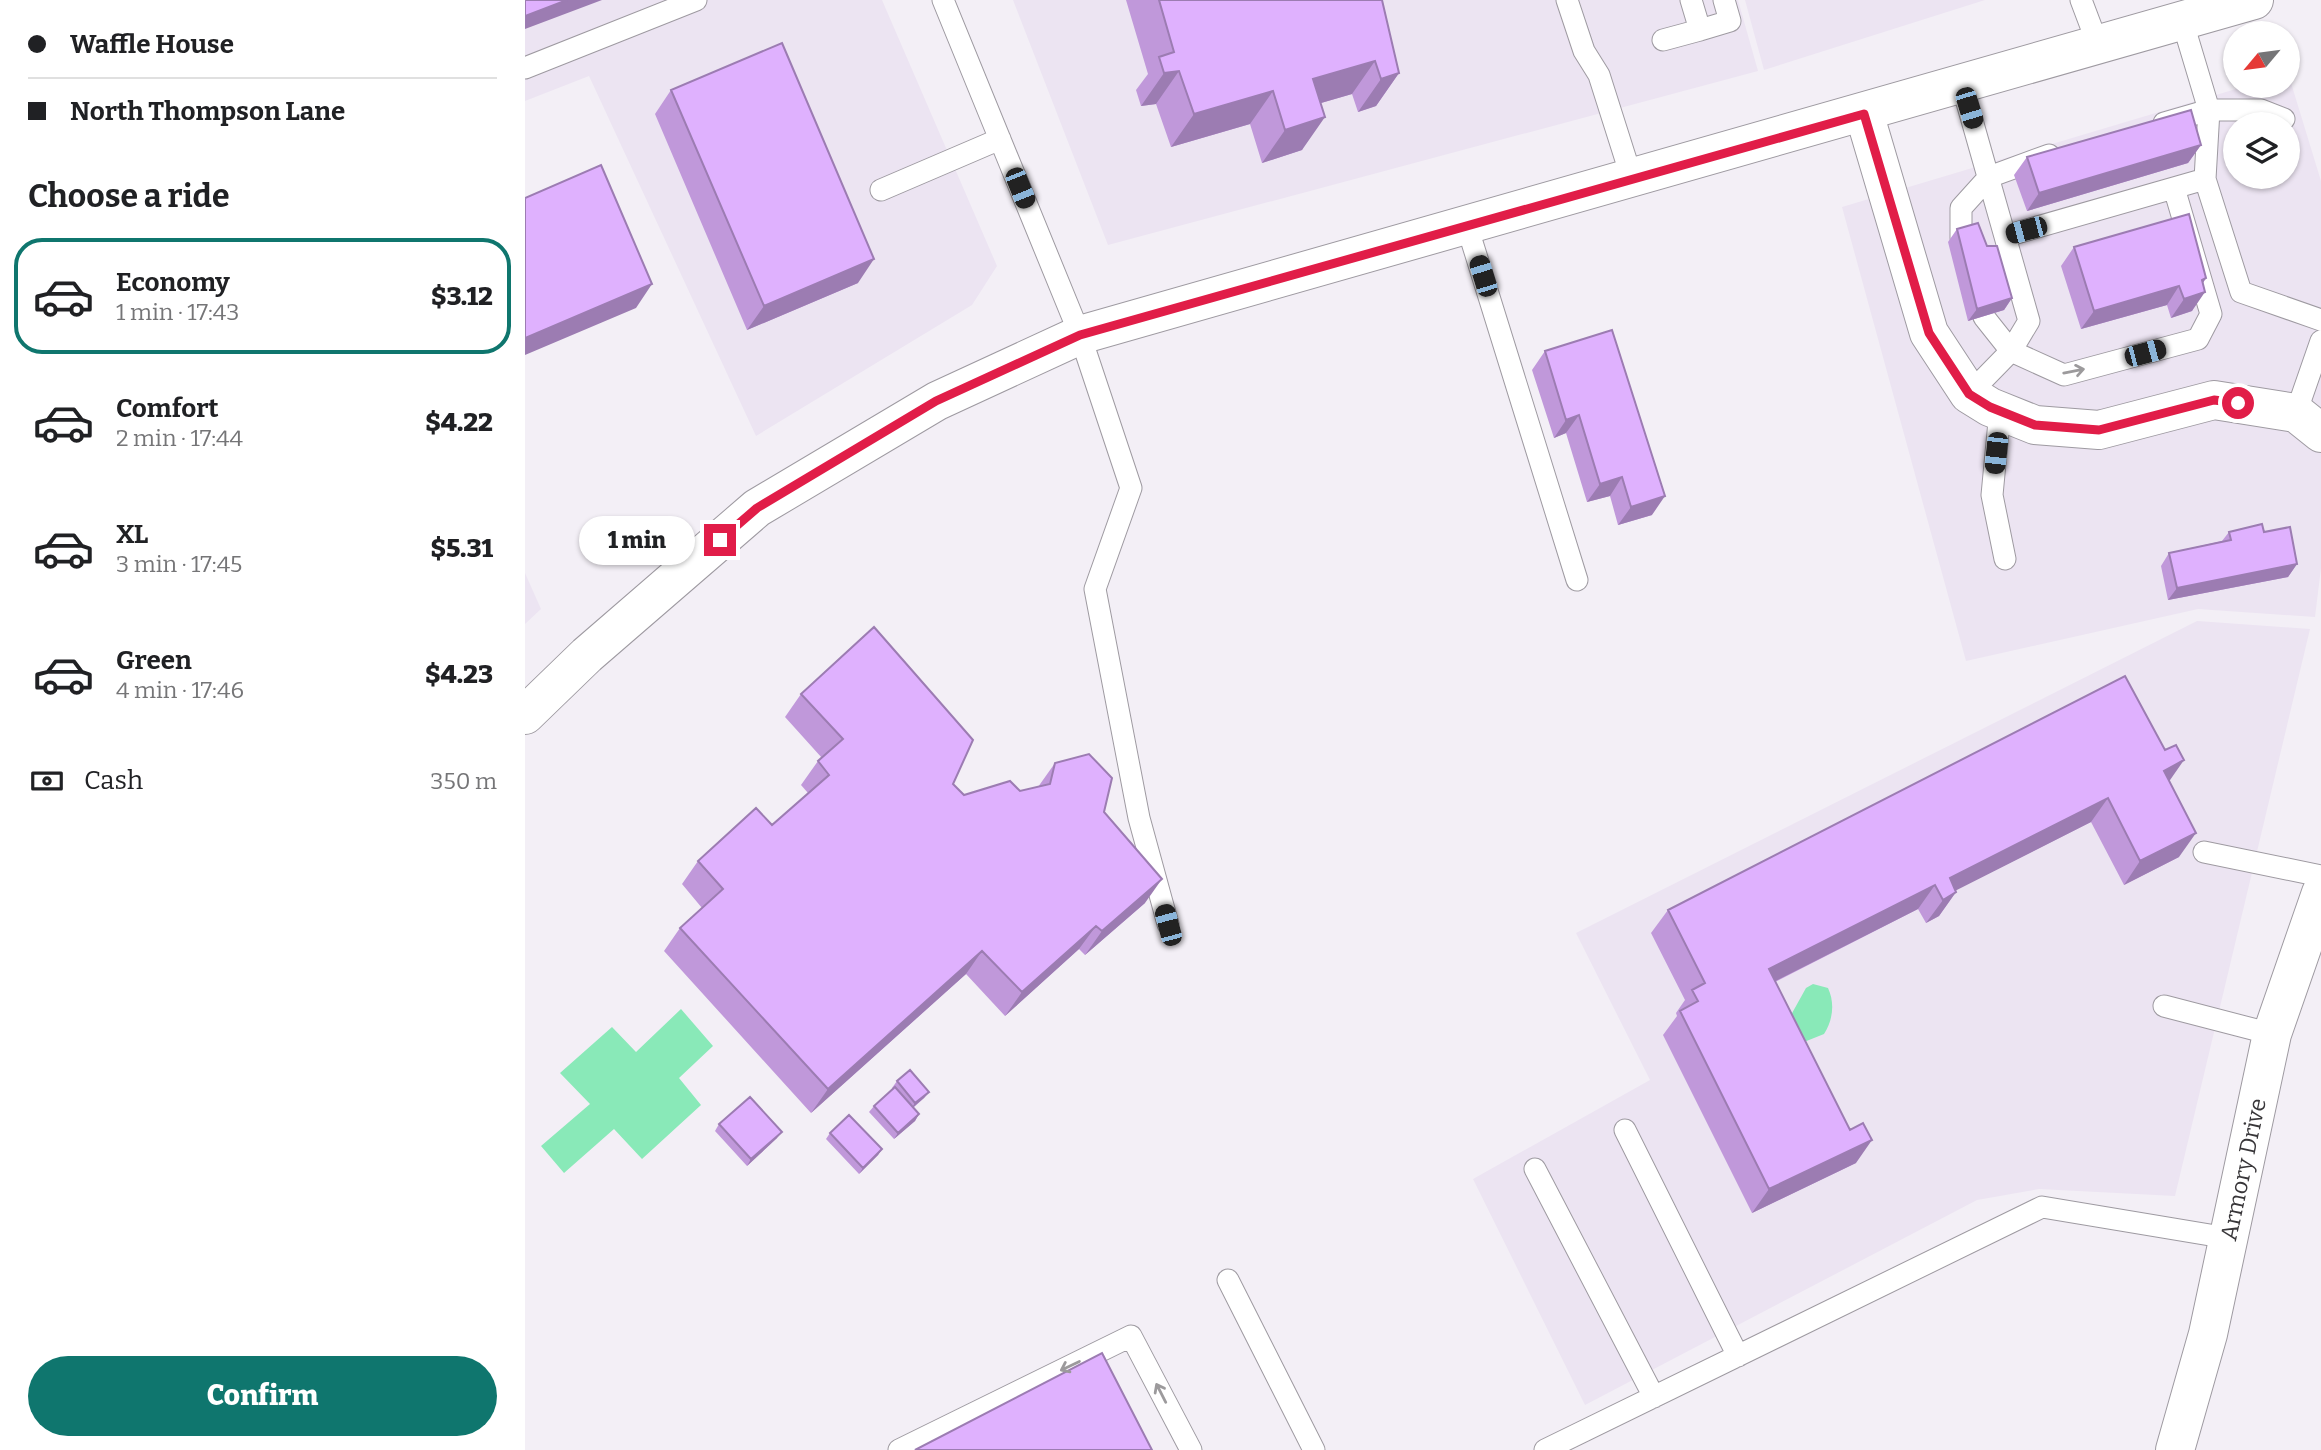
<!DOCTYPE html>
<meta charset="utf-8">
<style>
:root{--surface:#fff;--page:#f6f6f6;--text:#202124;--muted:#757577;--line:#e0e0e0;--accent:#0f766e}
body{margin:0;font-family:Bitter,serif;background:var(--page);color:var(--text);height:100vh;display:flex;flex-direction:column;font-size:26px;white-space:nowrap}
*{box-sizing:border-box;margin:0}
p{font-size:23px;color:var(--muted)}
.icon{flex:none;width:38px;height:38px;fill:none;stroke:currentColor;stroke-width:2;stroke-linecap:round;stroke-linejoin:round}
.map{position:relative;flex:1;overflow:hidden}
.details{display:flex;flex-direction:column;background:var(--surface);width:525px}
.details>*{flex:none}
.hud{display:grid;align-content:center;height:154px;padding:0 28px;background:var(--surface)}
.needle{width:46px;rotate:241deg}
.buttons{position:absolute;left:1698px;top:21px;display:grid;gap:14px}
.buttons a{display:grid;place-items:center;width:77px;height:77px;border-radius:50%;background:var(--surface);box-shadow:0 2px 5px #0004;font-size:35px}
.end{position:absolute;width:32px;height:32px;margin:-16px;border:9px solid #e11d48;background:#fff;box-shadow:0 0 0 4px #fff}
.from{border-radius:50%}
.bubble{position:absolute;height:49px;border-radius:24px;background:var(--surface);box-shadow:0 2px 5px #0004;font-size:23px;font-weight:800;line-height:49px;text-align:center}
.car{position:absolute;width:21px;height:42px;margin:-21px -10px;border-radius:9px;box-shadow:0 0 5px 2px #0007;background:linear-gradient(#222 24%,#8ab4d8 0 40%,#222 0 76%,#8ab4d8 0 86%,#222 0)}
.hud b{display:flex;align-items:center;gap:24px;height:66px;font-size:26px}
.hud b+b{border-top:2px solid var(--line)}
.hud i{width:18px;height:18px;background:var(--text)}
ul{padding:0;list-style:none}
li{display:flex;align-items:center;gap:21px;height:116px;margin:0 14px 10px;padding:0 14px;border:4px solid transparent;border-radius:28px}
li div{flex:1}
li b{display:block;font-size:26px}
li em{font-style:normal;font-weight:800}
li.active{border-color:var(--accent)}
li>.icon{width:63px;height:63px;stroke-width:1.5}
h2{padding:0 28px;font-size:32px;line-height:84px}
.pay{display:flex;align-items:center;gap:18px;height:77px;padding:0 28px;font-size:26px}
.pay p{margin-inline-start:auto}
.button{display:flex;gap:14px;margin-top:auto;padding:14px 28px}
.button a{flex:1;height:80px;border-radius:42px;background:var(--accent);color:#fff;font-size:28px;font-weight:800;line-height:80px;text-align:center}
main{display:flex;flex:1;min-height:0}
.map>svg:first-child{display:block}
.built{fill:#ece4f2;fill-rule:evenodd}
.water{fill:#89e9b8}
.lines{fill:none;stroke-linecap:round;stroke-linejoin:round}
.lane-casing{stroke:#9e9aa1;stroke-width:23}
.street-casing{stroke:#9e9aa1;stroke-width:40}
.secondary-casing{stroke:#9e9aa1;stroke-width:40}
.lane{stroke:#fff;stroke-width:21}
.street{stroke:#fff;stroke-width:38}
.secondary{stroke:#fff;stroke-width:38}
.wall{fill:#c098da}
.shaded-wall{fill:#9c7cb2}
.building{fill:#dfb1fe;stroke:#9c7cb2;stroke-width:2}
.oneway{stroke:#9c9a9c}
.route{stroke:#e11d48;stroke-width:9}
.labels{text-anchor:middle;stroke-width:5;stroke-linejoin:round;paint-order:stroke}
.street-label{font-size:23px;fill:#383639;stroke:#f3eff6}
</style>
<main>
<section class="details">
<div class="hud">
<b><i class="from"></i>Waffle House</b>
<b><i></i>North Thompson Lane</b>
</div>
<h2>Choose a ride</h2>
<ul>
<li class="active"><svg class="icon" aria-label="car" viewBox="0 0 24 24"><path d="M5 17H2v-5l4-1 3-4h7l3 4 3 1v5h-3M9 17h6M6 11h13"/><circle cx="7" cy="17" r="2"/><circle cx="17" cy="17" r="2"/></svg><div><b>Economy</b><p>1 min · 17:43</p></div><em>$3.12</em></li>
<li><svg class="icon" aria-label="car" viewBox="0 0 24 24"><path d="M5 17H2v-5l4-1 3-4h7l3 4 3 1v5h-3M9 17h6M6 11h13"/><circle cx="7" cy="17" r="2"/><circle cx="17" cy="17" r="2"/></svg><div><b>Comfort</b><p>2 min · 17:44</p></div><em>$4.22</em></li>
<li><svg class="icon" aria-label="car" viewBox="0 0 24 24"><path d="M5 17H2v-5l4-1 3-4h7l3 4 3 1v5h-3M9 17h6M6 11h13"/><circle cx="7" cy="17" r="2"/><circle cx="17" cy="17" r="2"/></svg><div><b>XL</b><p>3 min · 17:45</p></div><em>$5.31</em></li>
<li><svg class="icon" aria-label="car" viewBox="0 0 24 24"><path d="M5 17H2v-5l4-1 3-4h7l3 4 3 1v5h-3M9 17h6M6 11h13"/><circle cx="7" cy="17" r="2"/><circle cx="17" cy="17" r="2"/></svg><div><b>Green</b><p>4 min · 17:46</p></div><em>$4.23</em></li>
</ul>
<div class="pay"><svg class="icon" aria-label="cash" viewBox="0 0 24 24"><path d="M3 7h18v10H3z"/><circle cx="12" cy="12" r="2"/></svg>Cash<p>350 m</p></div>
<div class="button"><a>Confirm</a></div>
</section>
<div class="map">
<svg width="1796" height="1450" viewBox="0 0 1796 1450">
<rect width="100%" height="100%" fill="#f3eff6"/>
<path class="built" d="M0,0H357L472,266L447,305L231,436L64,76L0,101Z
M488,0H1213L1233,71L583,245Z
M1220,0H1460L1239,70Z
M1763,73L1796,181V568L1790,617L1673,609L1441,661L1317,207L1721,86H1762ZM1710,124H1762V177H1710Z
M0,573L16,609L0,624Z
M1672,621L1785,629L1650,1196L1514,1189L1452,1200L1060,1405L948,1179L1125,1080L1051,933Z"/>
<path class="water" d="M1288,984L1303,988C1310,1003 1308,1020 1299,1034L1279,1042L1266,1015L1281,988Z
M156,1009L188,1046L154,1078L176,1105L117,1159L89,1129L39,1173L16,1146L65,1104L35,1073L87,1027L111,1052Z"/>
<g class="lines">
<defs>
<path id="lane" d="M418,0L555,335L606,488L570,589L614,818L643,924
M1042,0L1059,51L1074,75L1107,179
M1556,0L1573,45
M1657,20L1684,110H1736L1759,119
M1175,30L1205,21L1199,0
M1138,40L1175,30L1166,0
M0,68L171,0
M1437,85L1504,321L1486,351L1444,394
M1680,179L1716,292L1796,320
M356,190L475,139
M942,226L1052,580
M1481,236L1680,179L1684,110L1639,123
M1436,238V208L1464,177L1524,155
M1459,317L1486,351L1539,375L1673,339L1686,314L1649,188
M1475,411L1467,495L1480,559
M1771,413L1796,341
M1679,852L1796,876
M1639,1006L1747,1034
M1100,1130L1213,1356
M1010,1169L1129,1397
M703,1280L789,1450
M374,1450L606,1336L666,1450
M1020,1450L1517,1207L1703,1238"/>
<g id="street">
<path d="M1339,113L1404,333L1444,394L1465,407L1510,425L1574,430L1689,400L1771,413L1796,433"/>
<path id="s1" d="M1650,1450L1683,1334L1747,1034L1796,893"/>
</g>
<path id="secondary" d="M0,715L62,655L232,508L412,401L555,335L1729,0"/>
</defs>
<use href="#lane" class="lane-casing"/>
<use href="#street" class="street-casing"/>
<use href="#secondary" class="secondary-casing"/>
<use href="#lane" class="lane"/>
<use href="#street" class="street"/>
<use href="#secondary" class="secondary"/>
</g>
<path class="wall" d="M601,0H857L874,73L851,106L833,112L827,94L796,103L777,150L737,163L725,124L646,147L631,104L616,106L611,90L623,74Z
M146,90L333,283L222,330L130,114Z
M1676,145L1663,163L1502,211L1489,175L1502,157Z
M1432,229L1462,246L1487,298L1479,310L1443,321L1423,242Z
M1549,247L1681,278L1678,283L1667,311L1646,318L1642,305L1556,329L1536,266Z
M1020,351L1127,515L1093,525L1085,496L1062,502L1041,433L1029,438L1007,370Z
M1704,532H1739L1772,564L1763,577L1643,600L1636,566L1644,553L1697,541Z
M276,694L428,784L439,795L495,791L513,787L530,763L579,812L620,903L560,955L554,949L480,1016L441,974L286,1113L139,951L155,928L177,908L157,884L173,861L247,825L283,793L276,785L293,761L297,758L260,717Z
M1644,781L1654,857L1599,885L1566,822L1430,890L1431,892L1414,916L1401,923L1393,909L1250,982L1331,1163L1227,1213L1138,1035L1152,1016L1151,1013L1160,1000L1126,933L1143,910Z
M372,1081L404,1092L399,1098L388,1108L394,1114L390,1121L369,1139L344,1112L349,1106L368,1089L367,1088Z
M194,1124L252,1138L222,1166L190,1131Z
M305,1133L357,1149L353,1155L334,1174L301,1139Z"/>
<path class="shaded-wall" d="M42,0H77L0,29V16Z
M850,61L827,94L765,112L788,79Z
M654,71L631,104L616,106L639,73Z
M874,73L851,106L833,112L856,79Z
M748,91L725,124L646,147L669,114Z
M800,117L777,150L737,163L760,130Z
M1676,145L1663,163L1502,211L1514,193Z
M349,259L333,283L222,330L239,306Z
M1681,278L1669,296L1680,292L1667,311L1646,318L1659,299L1677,280Z
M127,284L111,308L0,355V338Z
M1654,286L1642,305L1556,329L1569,311Z
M1487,298L1479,310L1443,321L1452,309Z
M1054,415L1041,433L1029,438L1041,420Z
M1097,477L1085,496L1062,502L1075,484Z
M1140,496L1127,515L1093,525L1106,507Z
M1772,564L1763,577L1643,600L1652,588Z
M1659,760L1643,783L1639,771Z
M1583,798L1566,822L1416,898L1425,878Z
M1671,833L1654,857L1599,885L1615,861Z
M637,879L620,903L560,955L577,931Z
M1410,885L1393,909L1227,993L1244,969Z
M1431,892L1414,916L1401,923L1418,900Z
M571,926L554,949L480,1016L497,992Z
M457,951L441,974L286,1113L303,1089Z
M404,1092L399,1098L386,1109L390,1103Z
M394,1114L390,1121L369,1139L373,1133Z
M257,1132L252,1138L222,1166L226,1159Z
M1347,1140L1331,1163L1227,1213L1244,1189Z
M357,1149L353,1155L334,1174L338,1168Z"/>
<path class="building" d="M0,0H42L0,16Z
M634,0H857L874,73L856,79L850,61L788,79L800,117L760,130L748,91L669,114L654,71L639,73L634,57L649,52Z
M257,43L349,259L239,306L146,90Z
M1666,110L1676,145L1514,193L1502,157Z
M76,165L127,284L0,338V198Z
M1664,214L1681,278L1677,280L1680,292L1659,299L1654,286L1569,311L1549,247Z
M1453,223L1462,246H1472L1487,298L1452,309L1432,229Z
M1087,330L1140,496L1106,507L1097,477L1075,484L1054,415L1041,420L1020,351Z
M1737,524L1739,532L1765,527L1772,564L1652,588L1644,553L1706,540L1704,532Z
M349,627L448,740L428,784L439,795L485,781L495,791L525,784L530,763L564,754L587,778L579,812L637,879L577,931L571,926L497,992L457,951L303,1089L155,928L198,889L173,861L231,808L247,825L304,775L293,761L318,739L276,694Z
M1600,676L1640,750L1651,745L1659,760L1639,771L1671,833L1615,861L1583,798L1425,878L1431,892L1418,900L1410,885L1244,969L1325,1130L1338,1123L1347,1140L1244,1189L1155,1011L1173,1001L1167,990L1180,983L1143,910Z
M385,1070L404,1092L390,1103L372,1081Z
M370,1087L394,1114L373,1133L349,1106Z
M225,1097L257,1132L226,1159L194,1124Z
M324,1115L357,1149L338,1168L305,1133Z
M577,1353L627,1450H390Z"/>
<defs><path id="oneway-shaft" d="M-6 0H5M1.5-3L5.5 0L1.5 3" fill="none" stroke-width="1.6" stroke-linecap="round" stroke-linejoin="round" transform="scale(1.75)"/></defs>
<g class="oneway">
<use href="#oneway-shaft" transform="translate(1549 371) rotate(-11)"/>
<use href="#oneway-shaft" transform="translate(545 1366) rotate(154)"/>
<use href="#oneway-shaft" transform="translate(636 1393) rotate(-117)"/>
</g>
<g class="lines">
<path class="route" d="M195,540L232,508L411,401L555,335L1339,114L1404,333L1444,394L1465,407L1510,425L1574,430L1689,400L1713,403"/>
</g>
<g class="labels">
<g class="street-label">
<text dy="8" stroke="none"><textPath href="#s1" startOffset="289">Armory Drive</textPath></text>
</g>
</g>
</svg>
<div class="buttons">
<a><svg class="needle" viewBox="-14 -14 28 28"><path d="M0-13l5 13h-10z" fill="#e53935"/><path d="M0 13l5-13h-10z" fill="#757577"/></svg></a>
<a><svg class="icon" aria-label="layers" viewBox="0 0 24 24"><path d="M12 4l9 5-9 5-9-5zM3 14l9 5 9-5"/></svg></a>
</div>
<i class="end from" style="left:1713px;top:403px"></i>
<i class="end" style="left:195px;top:540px"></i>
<div class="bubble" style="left:54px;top:516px;width:116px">1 min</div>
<i class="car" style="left:1444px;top:108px;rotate:163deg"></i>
<i class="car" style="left:495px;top:188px;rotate:158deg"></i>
<i class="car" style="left:1501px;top:230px;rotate:255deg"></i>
<i class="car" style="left:958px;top:276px;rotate:343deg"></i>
<i class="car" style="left:1620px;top:353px;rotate:75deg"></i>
<i class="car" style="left:1471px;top:453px;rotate:186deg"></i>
<i class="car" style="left:643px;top:925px;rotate:345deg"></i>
</div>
</main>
